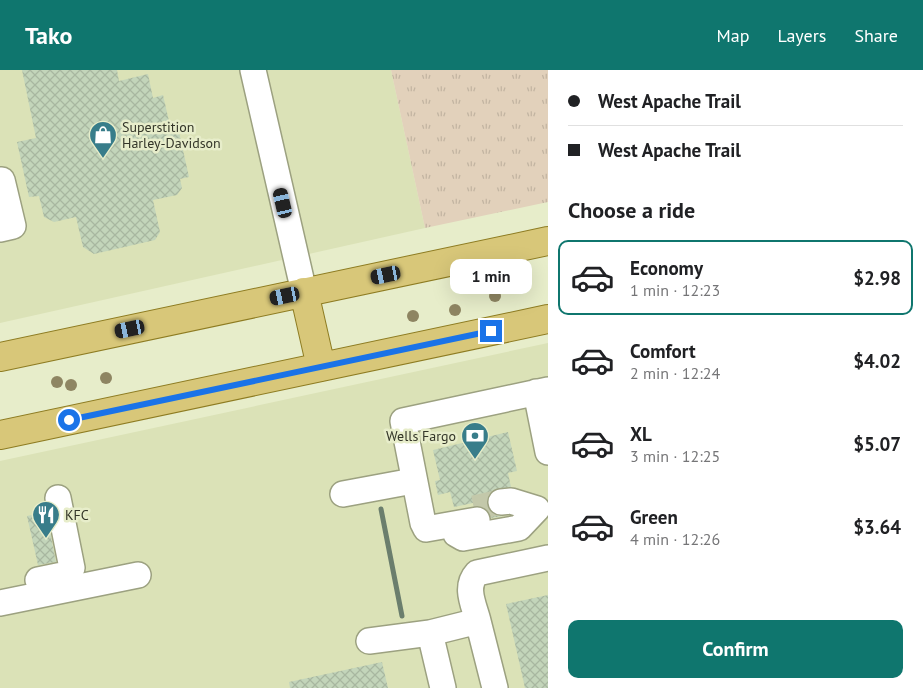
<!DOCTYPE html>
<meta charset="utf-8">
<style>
:root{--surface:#fff;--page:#f2f2f2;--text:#202124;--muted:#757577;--line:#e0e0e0;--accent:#0f766e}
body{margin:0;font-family:"PT Sans",sans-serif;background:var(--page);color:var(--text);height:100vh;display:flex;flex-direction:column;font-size:19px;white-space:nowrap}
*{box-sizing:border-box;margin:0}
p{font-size:16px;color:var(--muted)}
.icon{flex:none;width:28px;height:28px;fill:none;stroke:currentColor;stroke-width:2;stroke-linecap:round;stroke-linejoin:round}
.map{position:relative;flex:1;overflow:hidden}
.panel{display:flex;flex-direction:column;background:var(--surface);width:375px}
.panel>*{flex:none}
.top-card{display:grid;align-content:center;height:110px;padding:0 20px;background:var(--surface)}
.end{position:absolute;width:22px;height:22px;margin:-11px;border:6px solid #1a73e8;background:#fff;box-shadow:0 0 0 2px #fff}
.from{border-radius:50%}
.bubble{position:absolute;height:35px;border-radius:10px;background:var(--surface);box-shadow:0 5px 20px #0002;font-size:16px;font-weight:600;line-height:35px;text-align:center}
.car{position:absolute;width:15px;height:30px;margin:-15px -8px;border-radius:6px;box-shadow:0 0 4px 1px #0007;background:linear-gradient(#222 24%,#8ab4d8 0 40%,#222 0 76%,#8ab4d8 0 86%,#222 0)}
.top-card b{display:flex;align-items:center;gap:18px;height:48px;font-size:19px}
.top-card b+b{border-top:1px solid var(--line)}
.top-card i{width:12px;height:12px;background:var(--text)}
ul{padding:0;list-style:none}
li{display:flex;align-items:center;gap:15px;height:75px;margin:0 10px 8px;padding:0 10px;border:2px solid transparent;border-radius:10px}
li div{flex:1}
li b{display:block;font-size:19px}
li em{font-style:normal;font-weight:600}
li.selected{border-color:var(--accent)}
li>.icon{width:45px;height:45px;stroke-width:1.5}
h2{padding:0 20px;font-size:22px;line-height:60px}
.button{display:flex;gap:10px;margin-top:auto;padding:10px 20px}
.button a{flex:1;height:58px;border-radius:10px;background:var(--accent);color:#fff;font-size:20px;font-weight:600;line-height:58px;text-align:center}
header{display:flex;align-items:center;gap:30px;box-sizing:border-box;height:70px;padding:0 25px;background:var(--accent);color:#fff}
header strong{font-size:24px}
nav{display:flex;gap:28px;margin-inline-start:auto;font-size:18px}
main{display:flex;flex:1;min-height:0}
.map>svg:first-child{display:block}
.built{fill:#dbe2b7}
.grass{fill:url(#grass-tufts)}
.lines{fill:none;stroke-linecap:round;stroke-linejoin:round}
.stream{stroke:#6b7e6d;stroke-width:5}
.building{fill:url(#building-cross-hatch)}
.minor-tunnel{stroke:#c3c8aa;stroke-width:25;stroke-dasharray:25 12;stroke-linecap:butt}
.minor-casing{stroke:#9ca180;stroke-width:28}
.major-casing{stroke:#8e7c22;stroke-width:30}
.minor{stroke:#fff;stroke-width:25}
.major{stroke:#d8c779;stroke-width:28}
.tree{fill:#8e8562}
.route{stroke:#1a73e8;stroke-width:6}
.labels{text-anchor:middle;stroke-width:5;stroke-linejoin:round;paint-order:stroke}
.poi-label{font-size:14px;fill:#343629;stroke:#e7edca;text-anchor:start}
</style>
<header>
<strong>Tako</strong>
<nav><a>Map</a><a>Layers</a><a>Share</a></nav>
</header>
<main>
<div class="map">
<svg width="548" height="618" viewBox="0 0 548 618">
<defs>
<pattern id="grass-tufts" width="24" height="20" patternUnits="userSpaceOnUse" patternTransform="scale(1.25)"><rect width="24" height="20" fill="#e2d1bb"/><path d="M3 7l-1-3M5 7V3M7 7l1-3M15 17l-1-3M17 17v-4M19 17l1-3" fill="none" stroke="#c2b4a1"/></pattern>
<pattern id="building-cross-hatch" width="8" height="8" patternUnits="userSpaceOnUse" patternTransform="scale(1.25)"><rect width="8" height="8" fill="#c3d5ba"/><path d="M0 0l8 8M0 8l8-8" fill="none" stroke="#a8b7a0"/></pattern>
</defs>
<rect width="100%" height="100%" fill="#e7edca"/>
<path class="built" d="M0,0H391L425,158L0,253Z
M548,273V618H0V391Z"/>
<path class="grass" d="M391,0H548V132L425,158Z"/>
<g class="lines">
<path class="stream" d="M381,439L402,546"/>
</g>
<path class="building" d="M22,0H117L119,11L148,4L153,28L163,25L172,64L179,62L189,107L180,109L182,118L177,125L153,130L160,162L155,170L94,184L83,177L76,147L54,152L44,147L39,126L29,127L17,72L36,68Z
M508,362L517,401L508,403L511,417L493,420L488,426L487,433L489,440L495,445L503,446L491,448L488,440L481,436H474L473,433L454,437L450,422L438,425L435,411L440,410L433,380Z
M46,442L56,492L38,495L27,446Z
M548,525V618H525L506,534Z
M382,592L388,618H290L289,612Z"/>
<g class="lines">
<path class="minor-tunnel" d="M474,438L501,432"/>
<defs>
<path id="minor" d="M253,0L304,222
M0,110H2L13,156L0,159
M536,322L548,382
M343,424L413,411
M501,432L511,431L537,439
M477,450L426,459L423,453L403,351L548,320
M456,464L463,468L519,458L537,439
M38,510L67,504L72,498L58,428
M0,533L138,505
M478,551C474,535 464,517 477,503L548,488
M430,563L443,618
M369,571L430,563L478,551L495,618"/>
<path id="major" d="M304,222L321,297
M0,287L548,171
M0,365L548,249"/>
</defs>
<use href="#minor" class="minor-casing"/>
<use href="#major" class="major-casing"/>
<use href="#minor" class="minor"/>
<use href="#major" class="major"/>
</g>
<g class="tree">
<circle cx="495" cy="226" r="6"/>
<circle cx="455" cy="240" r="6"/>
<circle cx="413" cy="246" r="6"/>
<circle cx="106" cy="308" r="6"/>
<circle cx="57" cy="312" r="6"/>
<circle cx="71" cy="315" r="6"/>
</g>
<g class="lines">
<path class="route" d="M69,350L491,261"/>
</g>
<defs>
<symbol id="shop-pin" viewBox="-11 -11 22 30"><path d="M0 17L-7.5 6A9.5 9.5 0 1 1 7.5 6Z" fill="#387d8a" stroke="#e7edca"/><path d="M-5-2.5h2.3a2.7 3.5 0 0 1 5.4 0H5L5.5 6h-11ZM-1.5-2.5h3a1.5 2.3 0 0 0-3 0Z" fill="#fff"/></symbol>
<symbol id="bank-pin" viewBox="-11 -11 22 30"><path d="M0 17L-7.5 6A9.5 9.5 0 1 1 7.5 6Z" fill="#387d8a" stroke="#e7edca"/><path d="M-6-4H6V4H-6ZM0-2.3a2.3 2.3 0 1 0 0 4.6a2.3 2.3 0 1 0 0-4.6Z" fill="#fff"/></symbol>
<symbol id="restaurant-pin" viewBox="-11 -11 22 30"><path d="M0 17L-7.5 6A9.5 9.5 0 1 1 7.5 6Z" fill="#387d8a" stroke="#e7edca"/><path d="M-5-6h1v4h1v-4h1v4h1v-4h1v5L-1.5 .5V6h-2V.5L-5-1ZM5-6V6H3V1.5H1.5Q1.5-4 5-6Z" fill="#fff"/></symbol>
</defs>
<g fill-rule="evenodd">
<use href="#shop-pin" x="87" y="49" width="32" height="43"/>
<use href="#bank-pin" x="459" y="350" width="32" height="43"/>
<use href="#restaurant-pin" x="30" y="429" width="32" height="43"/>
</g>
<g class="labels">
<g class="poi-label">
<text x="122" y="62">Superstition<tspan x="122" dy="16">Harley-Davidson</tspan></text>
<text x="456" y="371" text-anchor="end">Wells Fargo</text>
<text x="65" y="450">KFC</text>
</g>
</g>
</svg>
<i class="end from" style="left:69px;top:350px"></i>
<i class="end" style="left:491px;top:261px"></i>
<div class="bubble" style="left:450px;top:189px;width:82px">1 min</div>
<i class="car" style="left:283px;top:133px;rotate:347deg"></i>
<i class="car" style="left:386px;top:205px;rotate:258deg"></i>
<i class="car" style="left:285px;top:226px;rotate:258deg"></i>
<i class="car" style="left:130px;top:259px;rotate:258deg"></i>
</div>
<section class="panel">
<div class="top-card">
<b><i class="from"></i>West Apache Trail</b>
<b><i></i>West Apache Trail</b>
</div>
<h2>Choose a ride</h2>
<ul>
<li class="selected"><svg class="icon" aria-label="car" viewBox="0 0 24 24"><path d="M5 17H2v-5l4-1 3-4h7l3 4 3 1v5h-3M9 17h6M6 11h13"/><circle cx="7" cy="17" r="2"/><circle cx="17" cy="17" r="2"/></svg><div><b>Economy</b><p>1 min · 12:23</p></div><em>$2.98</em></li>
<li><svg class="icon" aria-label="car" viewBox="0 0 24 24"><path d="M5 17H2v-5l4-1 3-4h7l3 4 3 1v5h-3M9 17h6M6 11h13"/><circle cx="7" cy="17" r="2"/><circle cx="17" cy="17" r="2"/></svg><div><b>Comfort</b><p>2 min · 12:24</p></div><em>$4.02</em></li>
<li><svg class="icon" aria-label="car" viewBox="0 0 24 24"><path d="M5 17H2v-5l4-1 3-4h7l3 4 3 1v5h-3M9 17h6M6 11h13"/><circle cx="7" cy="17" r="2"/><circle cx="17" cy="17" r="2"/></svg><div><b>XL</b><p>3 min · 12:25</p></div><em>$5.07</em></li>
<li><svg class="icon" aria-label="car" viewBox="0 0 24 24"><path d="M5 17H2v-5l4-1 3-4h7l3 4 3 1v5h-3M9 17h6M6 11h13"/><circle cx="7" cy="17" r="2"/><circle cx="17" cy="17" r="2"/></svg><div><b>Green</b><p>4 min · 12:26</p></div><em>$3.64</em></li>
</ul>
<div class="button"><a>Confirm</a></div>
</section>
</main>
